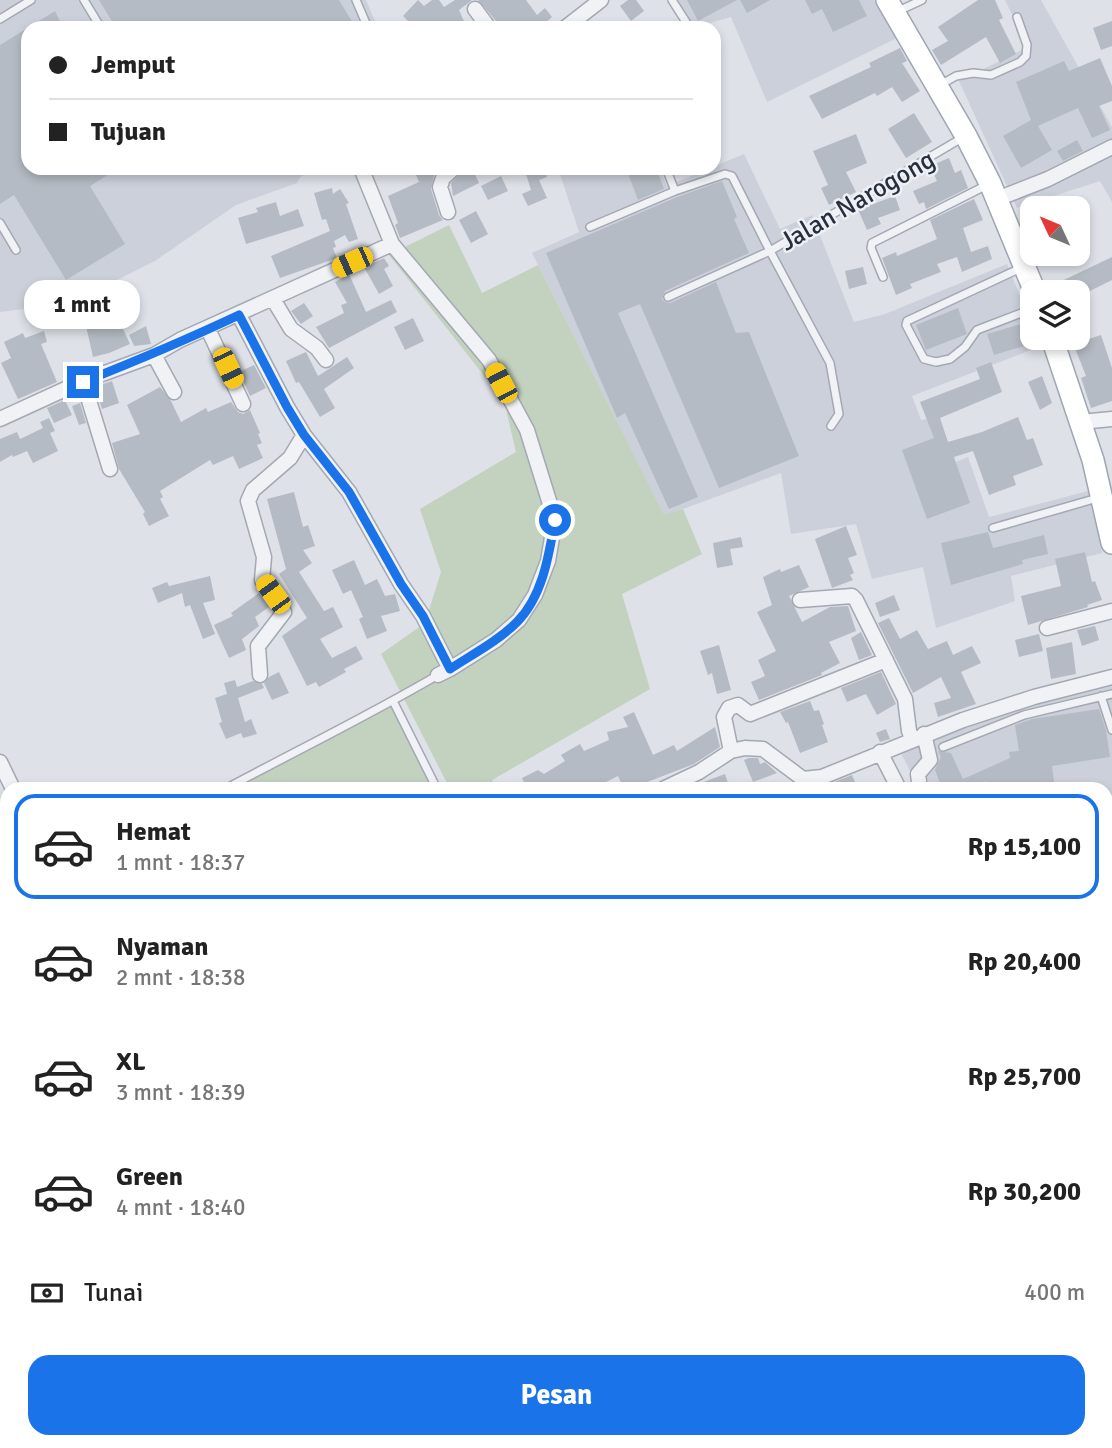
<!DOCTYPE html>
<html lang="id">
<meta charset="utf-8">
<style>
:root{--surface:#fff;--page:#f6f6f6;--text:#222;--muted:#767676;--line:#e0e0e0;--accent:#1a73e8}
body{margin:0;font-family:Signika,sans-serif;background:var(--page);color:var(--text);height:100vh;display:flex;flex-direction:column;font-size:26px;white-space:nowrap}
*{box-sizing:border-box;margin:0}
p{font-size:23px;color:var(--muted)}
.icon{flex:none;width:38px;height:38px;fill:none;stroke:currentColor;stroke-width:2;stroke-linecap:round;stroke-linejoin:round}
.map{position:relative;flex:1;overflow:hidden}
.drawer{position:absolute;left:0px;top:782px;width:1113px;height:667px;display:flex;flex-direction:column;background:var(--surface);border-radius:21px 21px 0 0;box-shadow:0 4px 10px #0003}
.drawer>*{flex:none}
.guide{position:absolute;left:21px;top:21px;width:700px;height:154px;border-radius:21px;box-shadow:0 4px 10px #0003;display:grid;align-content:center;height:154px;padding:0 28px;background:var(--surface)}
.needle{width:46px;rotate:314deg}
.fabs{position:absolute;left:1020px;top:196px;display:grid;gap:14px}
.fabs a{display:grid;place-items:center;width:70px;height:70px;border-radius:14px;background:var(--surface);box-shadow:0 4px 10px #0003;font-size:35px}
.end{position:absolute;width:32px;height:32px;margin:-16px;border:9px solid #1a73e8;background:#fff;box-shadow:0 0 0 4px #fff}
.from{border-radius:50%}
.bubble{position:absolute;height:49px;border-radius:21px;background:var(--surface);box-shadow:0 4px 10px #0003;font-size:23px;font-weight:700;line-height:49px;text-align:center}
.car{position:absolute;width:21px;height:42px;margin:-21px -10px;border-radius:9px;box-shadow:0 0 5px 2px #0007;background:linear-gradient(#f5c518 24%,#345 0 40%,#f5c518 0 76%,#345 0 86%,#f5c518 0)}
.guide b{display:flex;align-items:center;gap:24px;height:66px;font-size:26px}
.guide b+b{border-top:2px solid var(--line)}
.guide i{width:18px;height:18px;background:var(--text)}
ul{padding:12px 0 0;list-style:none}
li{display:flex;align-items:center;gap:21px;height:105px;margin:0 14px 10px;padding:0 14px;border:4px solid transparent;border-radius:21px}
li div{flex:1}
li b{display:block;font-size:26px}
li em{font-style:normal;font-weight:700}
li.selected{border-color:var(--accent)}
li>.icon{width:63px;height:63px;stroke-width:1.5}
.pay{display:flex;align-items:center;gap:18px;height:77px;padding:0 28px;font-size:26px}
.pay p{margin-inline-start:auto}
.cta{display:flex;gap:14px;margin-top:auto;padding:14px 28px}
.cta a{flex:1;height:80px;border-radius:21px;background:var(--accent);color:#fff;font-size:28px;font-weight:700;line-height:80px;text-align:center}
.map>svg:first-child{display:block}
.built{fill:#ccd0da}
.green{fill:#c3d2bf}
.building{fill:#b5bbc4}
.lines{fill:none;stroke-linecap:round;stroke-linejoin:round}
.service-casing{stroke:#a3a8b2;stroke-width:10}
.minor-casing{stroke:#a3a8b2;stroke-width:17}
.primary-casing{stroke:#9da6b3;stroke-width:24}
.service{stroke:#f0f2f6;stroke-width:7}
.minor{stroke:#f0f2f6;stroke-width:14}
.primary{stroke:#fff;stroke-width:21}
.route{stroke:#1a73e8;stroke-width:9}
.labels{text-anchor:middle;stroke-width:5;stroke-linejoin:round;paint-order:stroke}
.street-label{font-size:26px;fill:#272f3e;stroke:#edf0f5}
</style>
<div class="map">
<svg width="1112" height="1448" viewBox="0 0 1112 1448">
<rect width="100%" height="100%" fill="#dee1e8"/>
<path class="built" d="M0,0H366L378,28H28V168H318L300,177L297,183L236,205L155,261L71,303L0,312Z
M678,0H874L897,38L767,102L731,17L692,28Z
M1005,0H1041L1112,127V202L1100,181L1017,208L959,81L1028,47Z
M744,154L780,229L812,215L854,322L885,314L1007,264L1032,325V338H1038L1041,346L912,396L921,420L938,417L953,463L968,457L989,517L1088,491L1102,553L1011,576L1015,601L936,628L923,567L872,579L856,524L791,534L781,473L664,516L532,253L579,232L558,168H659L667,186Z
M1112,670V1079L1106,1081V789H919L900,751Z
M7,1277V1442H561L563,1448H0V1279Z"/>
<path class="green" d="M449,225L482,293L538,265L664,515L683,509L702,554L622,594L650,689L492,780L496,789H450L381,654L425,623L441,572L420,509L516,452L504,401L389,255Z
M391,707L432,789H234Z"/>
<path class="building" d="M99,0H339L356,28H116Z
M418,0L424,6L432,0H439L444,7L455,0H472L459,10L467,28H415L403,16Z
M478,0H526L537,15L545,8L552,17L539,28H498L497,22Z
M628,0H636L644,11L631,21L620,6Z
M687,0H737L698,21Z
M740,0H770L747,13Z
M805,0H859L867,16L833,32L822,9L812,14Z
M978,0H995L1003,18L999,20L1016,54L1000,63L986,37L941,65L932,50L948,41L938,27Z
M55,11L63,28H28V168H119L90,186L125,244L66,280L14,195L0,204V45Z
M1112,21V46L1101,50L1093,28Z
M900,48L907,61L902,63L920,91L902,102L892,87L877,96L875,93L822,119L809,96L871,67L869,63Z
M1100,58L1112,86V101L1099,106L1110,130L1092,138L1078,108L1038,126L1052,150L1021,168L1003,136L1031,120L1016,82L1064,61L1069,71Z
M914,113L932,142L906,158L888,129Z
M856,134L867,163L846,172L856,192L829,205L821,188L828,185L813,151Z
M1077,140L1083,151L1063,161L1057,151Z
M949,158L955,173L961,170L968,188L926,209L924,202L919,204L913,191L937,181L930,166Z
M413,168H440L434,175L431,189L439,215L443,220L400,238L395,225L398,223L388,196L419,182Z
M472,168L479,183L453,196L451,183L463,171Z
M524,168H544L547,177L539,180L547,198L528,206L522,194L531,190Z
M626,168H656L664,189L638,200Z
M501,176L508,191L488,200L481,186Z
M722,181L737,217L734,219L749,253L665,291L662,299L665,302L670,303L716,282L736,333L749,332L799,456L719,488L640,304L618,313L698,497L669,509L625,413L617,418L546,253L677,197Z
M332,188L333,194L340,189L349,203L346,204L358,239L349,242L345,235L334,241L336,247L333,248L337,258L280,278L271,256L330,231L326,219L322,220L314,193Z
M895,196L900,210L878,218L881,224L867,230L857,207L871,199L873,204Z
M974,199L983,220L963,228L971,252L988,246L992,259L962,272L957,257L937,264L941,272L910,284L912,288L896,295L882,258L896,252L897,256L937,239L930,220Z
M276,202L280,216L298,209L304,226L246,244L238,218L258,212L256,208Z
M476,211L488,234L471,243L459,220Z
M1112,257V280L1078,297V292H1048L1047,288Z
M384,258L389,266L384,269L393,286L379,294L364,267Z
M863,267L867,284L849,289L845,271Z
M349,274L366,312L391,300L397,312L329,348L316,327L344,313L341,305L347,303L335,282Z
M304,303L313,316L301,324L291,311Z
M958,308L967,334L926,350L916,325Z
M413,318L424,341L405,350L394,327Z
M119,320L130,344L109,353L93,357L86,326L100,323L101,328Z
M1025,323L1031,344L994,355L987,334Z
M146,326L151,344L134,346L129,335Z
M44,331L47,342L41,344L57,382L18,399L1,363L11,358L4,342L23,333L25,338Z
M1101,335L1112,368V401L1091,408L1081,378L1086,376L1071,338H1082L1083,341Z
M306,352L318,376L347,357L354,368L324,389L335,408L320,417L299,382L296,383L286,361Z
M991,362L1002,392L940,418L948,442L982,432L1018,417L1027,440L1033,438L1043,465L1013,476L1016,485L989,495L973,451L954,457L970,503L927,519L902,450L934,438L920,402L980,379L976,368Z
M254,365L266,388L250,396L239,372Z
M1042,376L1052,403L1040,410L1028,382Z
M112,381L119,403L102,409L95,387Z
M160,387L171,401L181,422L206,408L208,412L231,402L238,412L243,414L250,410L260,433L258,434L262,443L257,445L263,458L239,469L233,456L213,465L210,460L160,491L163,497L160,499L169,516L149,526L143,514L145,512L119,469L112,443L140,434L127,405Z
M65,400L72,415L54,423L47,408Z
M80,403L86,423L79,425L72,406Z
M49,418L55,431L50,433L58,451L33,463L27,451L13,457L12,455L0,462V439L17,432L20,439L43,428L40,422Z
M294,492L303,527L308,525L315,546L303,550L312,563L299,572L324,611L333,607L343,627L320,639L332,658L356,646L363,659L344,669L346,672L319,687L316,682L307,686L282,636L307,618L279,574L286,569L267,499Z
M846,526L857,555L848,558L854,573L850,575L853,580L832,588L815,539Z
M988,532L993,548L1044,535L1048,554L1022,560L1023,564L951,585L941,543Z
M741,537L743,547L730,549L733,565L717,568L713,543Z
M1085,552L1092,582L1095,581L1102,600L1087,605L1088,607L1028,625L1021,596L1061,586L1055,559Z
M354,560L365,585L377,579L385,596L395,594L400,611L381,616L387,631L367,639L359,619L363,617L351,590L343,594L332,570Z
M799,565L809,587L789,596L802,622L830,607L848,606L856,631L829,642L840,663L821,673L822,675L759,700L751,682L765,676L758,660L776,651L757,612L772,605L763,577L780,569L781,572Z
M210,576L215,600L203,603L215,634L203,639L190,605L185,607L182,593L158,603L152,588L167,582L169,586Z
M259,593L269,607L255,617L259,626L242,639L246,650L229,658L214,625L233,616L231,613Z
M894,595L900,610L880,617L875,603Z
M889,618L900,639L917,630L928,649L947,641L953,655L972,646L981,663L961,672L976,704L938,717L934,703L951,698L941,677L913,693L878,623Z
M1095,626L1099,640L1082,646L1077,630Z
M861,632L872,655L859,660L851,638Z
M1039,634L1043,651L1019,657L1015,640Z
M1072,642L1076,674L1051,679L1046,648Z
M719,645L731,690L717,694L712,673L708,675L700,651Z
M279,672L289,693L272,700L264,683L269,677Z
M881,672L896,704L877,715L866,694L847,702L841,688Z
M235,680L237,687L253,681L262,684L264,688L238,698L245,722L251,719L257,734L243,738L241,733L226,739L219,723L222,722L215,698L227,694L224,683Z
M810,701L814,711L819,710L824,724L822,725L828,742L800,753L788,722L786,723L780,712Z
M1099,709L1106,730L1110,757L1052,766L1055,789H990L986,781L968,789H942L935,770L941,757L938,751L951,753L963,779L1010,758L1009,752L1019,751L1015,725L1032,719Z
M634,712L653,755L674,745L677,751L715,727L720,747L694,764L642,784L644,789H624L618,776L592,789H543L540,785L527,789L522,778L538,770L544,774L565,761L561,755L580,744L584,751L609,740L607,732L628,727L623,717Z
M886,729L890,739L880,742L876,733Z
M749,758H758L760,764L765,762L777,773L753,782L744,760Z
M725,774L730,789H687L690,787Z
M852,775L858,789H835L832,783Z"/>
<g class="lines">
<defs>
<path id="service" d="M84,0L101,28
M356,0L368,28
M672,0L686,22V28
M896,12L922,0
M0,19L31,0
M940,85L956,76L973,73L991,75L1020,62L1026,56L1027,45L1017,17
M666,168L675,191
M0,223L16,250
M590,227L675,191L725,174L732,176L770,251L830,363L839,414L831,426
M1023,267L907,321L906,325L924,359L936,362L950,359L965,347L977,330L1032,309
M883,277L871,248L872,243L989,184
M668,297L770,251L962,138
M993,528L1101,497
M1101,696L1112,730
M393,701L437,789
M943,747L1024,715L1112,694
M225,789C296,751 368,716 438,675
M1106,839L1112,834
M0,1412L7,1410
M249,1442L252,1448
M521,1442L524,1448
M366,1448L373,1442"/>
<path id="minor" d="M475,9L489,28
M565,28L601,0
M361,168L392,244L489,360L527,430L555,520L548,561L535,595L519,620L496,640L450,669L438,675
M997,199L1048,179L1112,147
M448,212L440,187L443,178L454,168
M273,299L291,329L317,348L326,360
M239,315L287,407L304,435L349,492L401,584L423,616L450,669
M208,329L243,404
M154,355L174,392
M83,381L110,469
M0,419L83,381L154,355L180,340L392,244
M1080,422L1112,419
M800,600L852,596L856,600L905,699L909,731L912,738
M1047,628L1112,611
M260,675L258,646L284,612L262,580L264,557L248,501L253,490L290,458L304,435
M731,751L724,717L729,708L738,705L750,714L886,660
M880,752L899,789
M0,762L13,789
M663,789L699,772L731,751L745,748L763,749L803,779L822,777L963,720L1034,697L1112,677
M920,789L918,774L930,760L924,734
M0,846L7,842
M0,933L7,930
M0,1017L7,1014
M0,1100L7,1096
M1106,1167L1112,1165
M0,1183L7,1180
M0,1240L7,1236
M1106,1361L1112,1362
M750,1442L751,1448
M1072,1448L1074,1442"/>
<path id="primary" d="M887,0L966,136L990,183L1035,292
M1052,338L1093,460L1112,543"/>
</defs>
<use href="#service" class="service-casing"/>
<use href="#minor" class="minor-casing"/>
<use href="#primary" class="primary-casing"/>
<use href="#service" class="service"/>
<use href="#minor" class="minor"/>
<use href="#primary" class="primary"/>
</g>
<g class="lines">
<path class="route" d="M83,382C136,361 188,339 239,315L287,407L304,435L349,492L401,584L423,616L450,669C473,654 498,641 517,622C543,596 549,554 555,520"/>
</g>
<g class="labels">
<g class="street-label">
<text transform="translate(857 200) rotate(-30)" y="9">Jalan Narogong</text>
</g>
</g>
</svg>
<div class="fabs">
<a><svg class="needle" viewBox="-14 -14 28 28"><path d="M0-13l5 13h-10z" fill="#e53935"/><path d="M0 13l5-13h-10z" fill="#767676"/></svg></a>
<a><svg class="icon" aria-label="layers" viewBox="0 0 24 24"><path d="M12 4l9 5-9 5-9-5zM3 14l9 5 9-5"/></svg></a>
</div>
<i class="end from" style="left:555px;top:520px"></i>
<i class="end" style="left:83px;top:382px"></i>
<div class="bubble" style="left:24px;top:280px;width:116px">1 mnt</div>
<i class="car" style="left:352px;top:262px;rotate:246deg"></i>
<i class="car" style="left:228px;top:368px;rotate:155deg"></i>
<i class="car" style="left:501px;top:383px;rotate:332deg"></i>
<i class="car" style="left:273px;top:594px;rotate:324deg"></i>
<div class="guide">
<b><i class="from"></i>Jemput</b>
<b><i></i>Tujuan</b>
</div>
<section class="drawer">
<ul>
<li class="selected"><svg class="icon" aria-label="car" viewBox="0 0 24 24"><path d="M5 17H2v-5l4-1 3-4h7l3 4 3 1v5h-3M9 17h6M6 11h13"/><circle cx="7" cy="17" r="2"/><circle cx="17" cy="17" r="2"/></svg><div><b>Hemat</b><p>1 mnt · 18:37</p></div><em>Rp 15,100</em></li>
<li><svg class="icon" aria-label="car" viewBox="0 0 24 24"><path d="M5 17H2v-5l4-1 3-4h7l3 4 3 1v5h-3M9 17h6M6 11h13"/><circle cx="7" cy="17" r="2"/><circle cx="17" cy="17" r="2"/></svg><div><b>Nyaman</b><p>2 mnt · 18:38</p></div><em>Rp 20,400</em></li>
<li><svg class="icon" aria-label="car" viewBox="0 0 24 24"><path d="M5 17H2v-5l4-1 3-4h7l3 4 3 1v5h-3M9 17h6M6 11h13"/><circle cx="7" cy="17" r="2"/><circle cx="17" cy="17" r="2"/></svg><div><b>XL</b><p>3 mnt · 18:39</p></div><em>Rp 25,700</em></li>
<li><svg class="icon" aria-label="car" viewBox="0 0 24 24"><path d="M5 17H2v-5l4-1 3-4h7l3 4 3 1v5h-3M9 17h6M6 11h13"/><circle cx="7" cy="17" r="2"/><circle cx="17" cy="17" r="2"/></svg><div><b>Green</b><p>4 mnt · 18:40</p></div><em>Rp 30,200</em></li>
</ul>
<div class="pay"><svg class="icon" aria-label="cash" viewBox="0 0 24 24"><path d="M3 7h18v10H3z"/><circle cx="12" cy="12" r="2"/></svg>Tunai<p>400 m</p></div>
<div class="cta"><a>Pesan</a></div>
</section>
</div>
